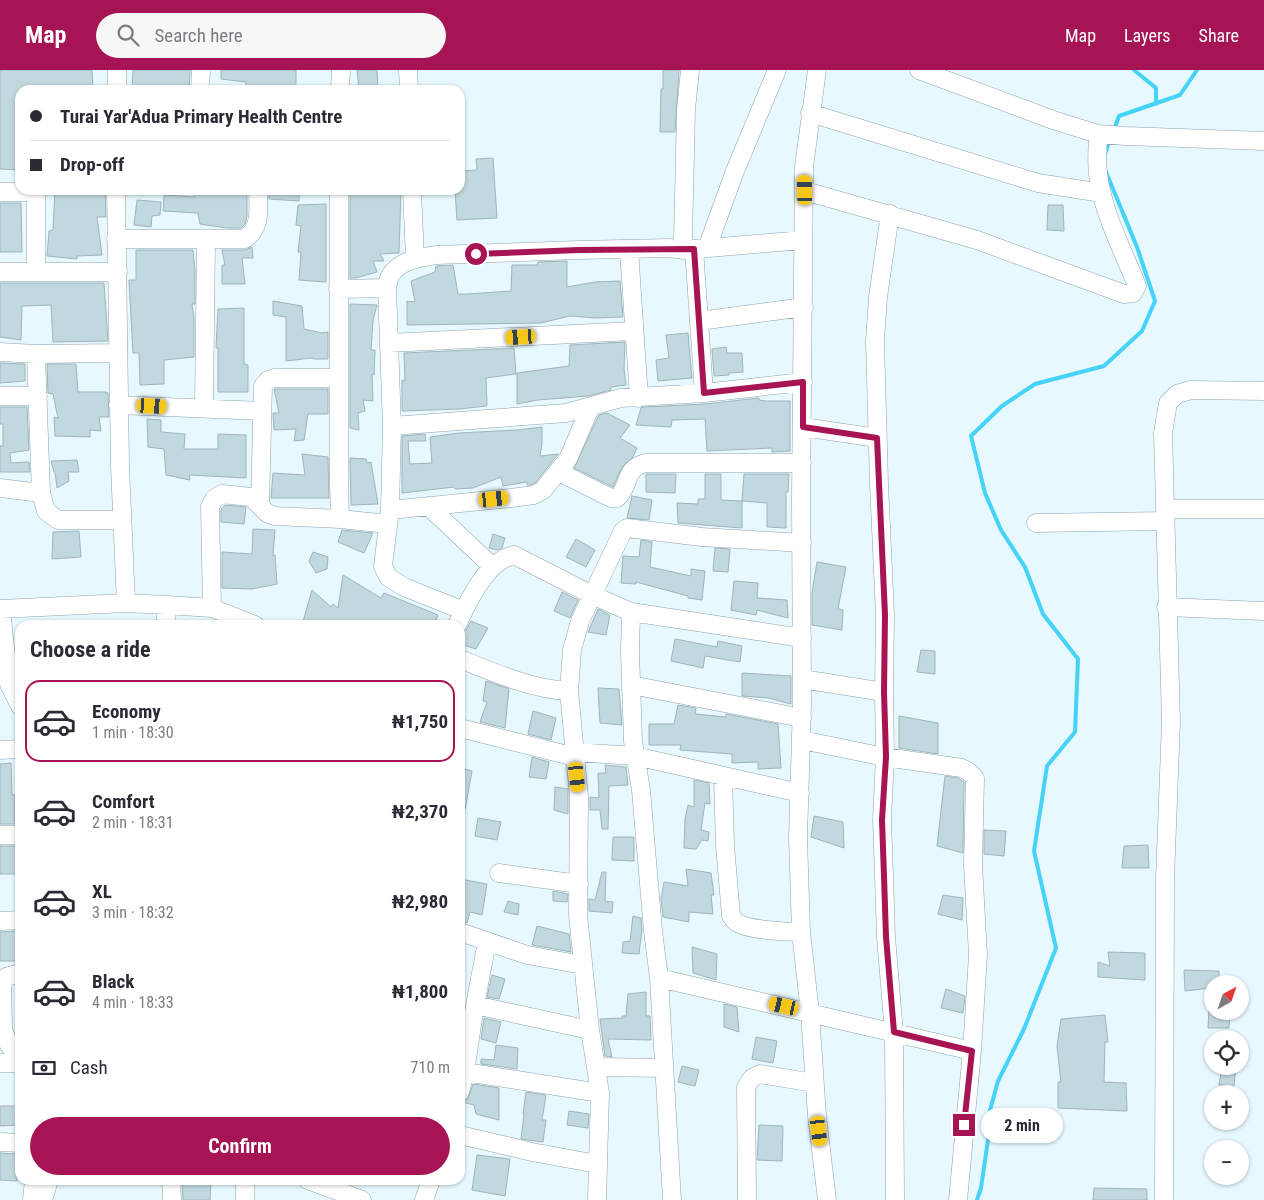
<!DOCTYPE html>
<meta charset="utf-8">
<style>
:root{--surface:#fff;--page:#f7f7f7;--text:#2b2b33;--muted:#7c7c81;--line:#e1e1e2;--accent:#a61453}
body{margin:0;font-family:"Roboto Condensed",sans-serif;background:var(--page);color:var(--text);height:100vh;display:flex;flex-direction:column;font-size:19px;white-space:nowrap}
*{box-sizing:border-box;margin:0}
p{font-size:16px;color:var(--muted)}
.icon{flex:none;width:28px;height:28px;fill:none;stroke:currentColor;stroke-width:2;stroke-linecap:round;stroke-linejoin:round}
.map{position:relative;flex:1;overflow:hidden}
.drawer{position:absolute;left:15px;top:550px;width:450px;height:565px;display:flex;flex-direction:column;background:var(--surface);border-radius:15px;box-shadow:0 1px 4px #0004}
.drawer>*{flex:none}
.hud{position:absolute;left:15px;top:15px;width:450px;height:110px;border-radius:15px;box-shadow:0 1px 4px #0004;display:grid;align-content:center;height:110px;padding:0 15px;background:var(--surface)}
.needle{width:32px;rotate:40deg}
.fabs{position:absolute;left:1204px;top:905px;display:grid;gap:10px}
.fabs a{display:grid;place-items:center;width:45px;height:45px;border-radius:50%;background:var(--surface);box-shadow:0 1px 4px #0004;font-size:25px}
.end{position:absolute;width:22px;height:22px;margin:-11px;border:6px solid #a61453;background:#fff;box-shadow:0 0 0 2px #fff}
.from{border-radius:50%}
.bubble{position:absolute;height:35px;border-radius:18px;background:var(--surface);box-shadow:0 1px 4px #0004;font-size:16px;font-weight:700;line-height:35px;text-align:center}
.car{position:absolute;width:15px;height:30px;margin:-15px -8px;border-radius:6px;box-shadow:0 0 4px 1px #0007;background:linear-gradient(#f5c518 24%,#345 0 40%,#f5c518 0 76%,#345 0 86%,#f5c518 0)}
.hud b{display:flex;align-items:center;gap:18px;height:48px;font-size:19px}
.hud b+b{border-top:1px solid var(--line)}
.hud i{width:12px;height:12px;background:var(--text)}
ul{padding:0;list-style:none}
li{display:flex;align-items:center;gap:15px;height:82px;margin:0 10px 8px;padding:0 5px;border:2px solid transparent;border-radius:15px}
li div{flex:1}
li b{display:block;font-size:19px}
li em{font-style:normal;font-weight:700}
li.selected{border-color:var(--accent)}
li>.icon{width:45px;height:45px;stroke-width:1.5}
h2{padding:0 15px;font-size:22px;line-height:60px}
.pay{display:flex;align-items:center;gap:12px;height:55px;padding:0 15px;font-size:19px}
.pay p{margin-inline-start:auto}
.button{display:flex;gap:10px;margin-top:auto;padding:10px 15px}
.button a{flex:1;height:58px;border-radius:30px;background:var(--accent);color:#fff;font-size:20px;font-weight:700;line-height:58px;text-align:center}
header{display:flex;align-items:center;gap:30px;box-sizing:border-box;height:70px;padding:0 25px;background:var(--accent);color:#fff}
header strong{font-size:24px}
nav{display:flex;gap:28px;margin-inline-start:auto;font-size:18px}
.search{width:350px;height:45px;background:var(--page);display:flex;align-items:center;gap:12px;box-sizing:border-box;padding:0 18px;border-radius:28px;color:var(--muted);font-size:19px}
.map>svg:first-child{display:block}
.lines{fill:none;stroke-linecap:round;stroke-linejoin:round}
.stream{stroke:#46d3f9;stroke-width:4}
.building{fill:#c2d8df;stroke:#9fb4bb}
.minor-casing{stroke:#8ea3aa;stroke-width:19}
.minor{stroke:#fff;stroke-width:18}
.route{stroke:#a61453;stroke-width:6}
</style>
<header>
<strong>Map</strong>
<div class="search"><svg class="icon" aria-label="search" viewBox="0 0 24 24"><circle cx="10" cy="10" r="6"/><path d="M15 15l6 6"/></svg>Search here</div>
<nav><a>Map</a><a>Layers</a><a>Share</a></nav>
</header>
<div class="map">
<svg width="1264" height="1130" viewBox="0 0 1264 1130">
<rect width="100%" height="100%" fill="#e7f8fe"/>
<g class="lines">
<path class="stream" d="M1134,0L1156,18V34
M1114,60L1119,46L1180,25L1197,0
M1105,84L1110,69
M977,1130L981,1118L988,1070L989,1044L998,1011L1024,959L1056,878L1034,781L1047,696L1075,662L1078,589L1043,544L1025,497L1001,460L985,423L971,366L1002,336L1035,314L1104,296L1142,261L1155,231L1137,177L1106,102"/>
</g>
<path class="building" d="M0,0H92L93,20H20V100L0,99Z
M133,0H190L189,20H132Z
M221,0H296V20H275V16L246,18V12L221,9Z
M357,0H377L378,20H359Z
M663,0H679L675,62H660L661,19H663Z
M493,88L497,148L457,150L455,120H460V101L477,100L476,89Z
M55,120H105L106,147H97L102,185L77,186V189L47,186L49,161L53,160Z
M193,120H247V146L245,154L241,158H227L200,154L198,143L163,141L164,125L195,127Z
M269,120H299V131L269,129Z
M350,120H401L399,183L380,184L384,191H373L377,202L356,208H350Z
M137,130L161,132L160,145L152,146L151,157L134,155Z
M0,133H21L22,182H0Z
M326,134V212L299,210L301,182H298L301,156L296,155L298,135Z
M1048,135H1063L1064,161L1047,160Z
M252,177L253,188H242L245,214H222V195H225L222,180H245Z
M136,180H193L195,201V234H192L194,247V287L164,290V314L140,315L139,283H133L129,210H136Z
M567,191V217L595,212L620,211L623,247L596,248L570,246L541,253L407,255V231L415,232L411,211L435,202L436,196L453,195L458,224H468L511,221L512,195H537L538,192Z
M0,213H104L108,271L53,272L51,235L22,236L21,270L0,267Z
M273,231L302,236L304,259L322,263L328,262V289H313L312,288L286,291V247L273,245Z
M350,234L377,235L373,250L371,280H375L374,305L372,304L373,331L363,330L365,341L358,343L359,360L350,358Z
M244,238V294L248,295V322H218V278H216L218,239Z
M688,263L692,308L658,311L656,290L669,288L666,265Z
M625,272L624,298L626,315L611,317V320L588,326L538,330L517,334V303L569,296L570,275Z
M726,277L727,283H742L743,302L729,303V305L714,306L712,279Z
M514,278L516,304L486,308L487,336L459,339L402,341V310L405,311L404,283Z
M0,293L25,294V311L0,313Z
M47,294H76L78,322H105L108,323L109,347H99L101,361L90,360V367L55,366L54,347L58,348L53,324L48,323Z
M274,319H328V344H308L304,370L294,371L296,359L274,360L273,343H279Z
M759,328V330L766,331H790V381L772,382V378L707,381L705,349L672,350L671,357L636,355L641,338L644,337L705,334Z
M0,337H27L29,380L10,383L11,393L29,392L30,402H0V376H3V354H0Z
M607,343L630,355L620,368L637,378L633,387L622,397L613,417L574,398L598,347L599,345Z
M147,349L161,350V362L185,364L184,379H218V364L246,365V408L189,405L190,410L166,405L164,379L148,377Z
M542,357V374L540,386L558,384L536,412L531,415H527V412L503,416L501,407L473,418L455,419L454,417L402,423V366L425,364L426,371H408L410,394L432,393L430,367L459,363L517,360Z
M302,384L328,387L329,428H271L273,403L305,405Z
M350,388L366,389L367,393L371,392L378,434L351,435Z
M77,390L79,402H68L69,411L57,418L55,402H54L51,391Z
M646,404H676L675,423L646,422Z
M705,404H721V430L742,431V458L678,453L677,433L698,434V429H705Z
M744,404H789L788,422H786V458L767,457V433L742,431Z
M632,426L652,430L649,450L627,448Z
M225,435L246,437L244,454L221,452V439Z
M253,459L275,460L273,486L275,485L277,514L252,519L222,518V482L252,484Z
M342,460L373,463L364,483L338,472Z
M79,461L81,487L52,489L53,462Z
M493,464L505,468L502,478L498,480L489,478Z
M576,469L595,480L586,497L566,487Z
M641,470L652,472L650,497L691,506V499L705,501L702,530L688,528V526L636,512V514L621,513L623,486L639,487Z
M715,478L730,479L728,502L713,501Z
M313,482L328,487L327,499L316,503L309,491Z
M817,492L846,497L838,539L843,540L842,560L812,555V523Z
M343,505L381,528L384,523L438,545L434,555H302L312,520L331,537L333,534L338,538Z
M734,511L758,513L757,528L787,530L788,548L757,540L756,545L731,540Z
M562,522L578,530L570,548L554,541Z
M598,539L610,545L606,565L588,562Z
M471,551L488,558L476,579L460,574V565L466,560Z
M675,569L717,577L718,571L742,576L740,592L705,586L703,598L671,591Z
M921,580L935,581V604L917,602Z
M742,603L791,606V634L768,628L742,626Z
M486,611L509,619L505,658L480,652L487,632L483,631Z
M598,618L619,619L622,655L600,653Z
M678,635L696,638L695,644L726,647V644L778,654L781,698L758,699V692L732,693V684L680,680L681,675H649V654H674Z
M533,641L556,648L551,670L528,664Z
M899,646L938,653V684L899,678Z
M532,687L549,692L546,709L529,707Z
M11,693L12,725H15V754H0V694Z
M605,695L626,697L628,715L609,716L608,759H602L600,740H590V727L599,728L598,703H606Z
M460,698L472,701L465,740H460Z
M945,706L958,708L964,712L963,783L937,776Z
M694,710L709,713L710,734L705,733L701,760L709,762L708,771L702,770L696,779L684,778L685,749L688,735L694,737Z
M555,717L568,719V744L554,740Z
M814,746L843,752L844,778L811,767Z
M478,748L501,752L497,770L475,766Z
M984,760L1006,761L1004,786L984,784Z
M613,767H634V791L612,790Z
M1148,775L1149,798H1122L1124,776Z
M0,776H20V804H0Z
M686,799L711,803L714,825H711L713,844L689,842V852L663,847L661,829L664,812L688,816Z
M602,802H606L605,831L613,832L612,843L589,841V829L595,830Z
M460,809L487,814L482,845L470,842L467,853L460,852Z
M553,821L568,824L567,832L553,831Z
M943,825L963,828L962,850L938,844Z
M508,831L519,834L518,845L504,842Z
M633,846L641,848L642,859L639,884L622,883L623,872L630,871Z
M537,856L569,864L571,882L532,875Z
M16,861V891H0V862Z
M692,877L717,884L716,910L693,903Z
M1108,882L1145,883V910L1098,907V892L1110,896Z
M1184,900L1219,901V914H1212V918L1185,921Z
M492,905L505,909L499,929L487,927Z
M946,919L965,926L963,943L941,938Z
M646,922V946H650L651,970L608,969L612,987L605,986L600,949L623,948L622,946H626L628,924Z
M724,934L737,937L739,962L724,957Z
M1209,941H1230L1229,958H1208Z
M1105,945L1108,972H1105L1104,1012L1126,1013L1127,1041L1058,1038V1012H1061L1057,976L1061,949Z
M484,948L501,952L496,973L481,969Z
M756,967L777,971L773,993L752,989Z
M496,975L518,978L517,999L481,994V989L494,990Z
M682,996L699,1000L695,1016L678,1012Z
M1236,996L1234,1016L1219,1015L1222,997Z
M473,1014L499,1018V1050L476,1044L474,1035L462,1032L468,1029Z
M526,1022L546,1025L542,1050H546L543,1072L521,1069L524,1044H523Z
M0,1036H18L19,1055L0,1056Z
M569,1041L589,1044L588,1058L567,1055Z
M759,1055L783,1056L782,1091L757,1090Z
M0,1083L18,1084L17,1111L0,1110Z
M477,1085L510,1089L505,1126L472,1120Z
M182,1110H211L210,1130H183Z
M1094,1118L1147,1119V1130H1093Z"/>
<g class="lines">
<defs>
<path id="minor" d="M408,0L409,20
M919,0L1053,50L1098,64L1126,66L1264,71
M117,20V0
M200,20L201,0
M340,20L341,0
M810,43L1038,113L1102,123
M116,120L120,396L126,533
M339,120V412L340,449
M412,120L415,188
M805,121L977,170L1124,224L1133,223L1137,216C1123,180 1102,142 1098,103C1096,90 1098,77 1098,64
M0,122H36L37,120
M890,144L878,227L875,271L879,414L885,545L884,622L885,687L882,750L884,806L886,867L894,963L895,1130
M116,169H245C262,157 258,139 258,120
M707,178L735,101L777,0
M694,179L704,323
M629,180L639,328
M685,180L683,170L686,39L690,0
M36,201V122
M0,202H118
M338,219L387,218
M699,251L804,237
M389,273L634,261
M0,282L36,284L117,283
M36,284L41,423L46,441L58,450H122
M0,326H38
M118,335L261,341
M204,338L206,169
M392,356L566,343L621,328L704,323L803,312
M803,357L877,368
M559,402L611,428H617C631,416 623,398 646,393H802
M0,418L41,423
M260,435L263,316L268,310L274,308H339
M428,436L493,497
M1165,439H1264
M390,440L511,428L534,425L543,420L568,389L590,338
M1036,453L1165,451
M166,535V555
M1166,537L1264,541
M212,538L210,437L214,429L222,424L251,427L267,443L275,446L340,449L388,454
M0,539L126,533L166,535L212,538L255,555
M1,539L9,614L20,636
M464,541L404,517L388,507L383,496L390,440L392,356L387,218C388,215 388,209 390,206C399,190 420,188 436,185L579,180L669,178L685,180L803,170
M631,542L630,582L633,671L641,720L653,861L659,908L672,1130
M457,555C468,532 486,491 514,485L592,525L631,542L802,568
M460,589C492,602 534,620 569,621
M802,609L884,622
M631,615L802,648
M460,658L575,687
M802,670L885,687L962,698L969,702L975,708L973,795L978,885L972,981L958,1130
M0,680L20,679
M574,682L635,686L800,723
M723,706L725,775L731,846C731,846 735,852 736,852C746,860 787,862 801,862L810,943L817,1046L827,1130
M0,765H20
M499,803L579,814
M0,851L20,850
M460,862L527,885L583,895
M801,862L798,768L802,634L801,429L804,97L817,0
M20,903L6,907L2,913L3,959L8,973L20,991
M659,908L972,981
M475,935L590,960
M0,993H20
M596,997L664,998
M465,1002L600,1023
M460,1022L465,1002L475,935L487,872
M460,1065L532,1082L597,1094
M0,1072L20,1073
M171,1110L172,1130
M245,1110V1130
M308,1110L362,1130
M32,1130L34,1110
M43,1130L49,1110
M424,1130L431,1110
M597,1130L600,1023L590,960L578,845L579,727L569,621L572,580L580,551L623,461L627,458L702,467L802,473
M747,1130L746,1017L752,1008L760,1004L814,1013
M1164,1130L1165,808L1171,652L1163,363L1168,333L1177,324L1191,320L1264,321"/>
</defs>
<use href="#minor" class="minor-casing"/>
<use href="#minor" class="minor"/>
</g>
<g class="lines">
<path class="route" d="M476,184L579,180L694,179L704,323L803,312V357L877,368L885,545L884,622L886,687L882,750L884,806L886,867L894,962L972,981L964,1055"/>
</g>
</svg>
<div class="fabs">
<a><svg class="needle" viewBox="-14 -14 28 28"><path d="M0-13l5 13h-10z" fill="#e53935"/><path d="M0 13l5-13h-10z" fill="#7c7c81"/></svg></a>
<a><svg class="icon" aria-label="locate" viewBox="0 0 24 24"><circle cx="12" cy="12" r="6"/><path d="M12 2v4M12 18v4M2 12h4M18 12h4"/></svg></a>
<a>+</a>
<a>−</a>
</div>
<i class="end from" style="left:476px;top:184px"></i>
<i class="end" style="left:964px;top:1055px"></i>
<div class="bubble" style="left:981px;top:1038px;width:82px">2 min</div>
<i class="car" style="left:805px;top:120px;rotate:359deg"></i>
<i class="car" style="left:521px;top:267px;rotate:267deg"></i>
<i class="car" style="left:152px;top:336px;rotate:93deg"></i>
<i class="car" style="left:494px;top:429px;rotate:84deg"></i>
<i class="car" style="left:577px;top:707px;rotate:174deg"></i>
<i class="car" style="left:784px;top:936px;rotate:283deg"></i>
<i class="car" style="left:819px;top:1061px;rotate:173deg"></i>
<div class="hud">
<b><i class="from"></i>Turai Yar'Adua Primary Health Centre</b>
<b><i></i>Drop-off</b>
</div>
<section class="drawer">
<h2>Choose a ride</h2>
<ul>
<li class="selected"><svg class="icon" aria-label="car" viewBox="0 0 24 24"><path d="M5 17H2v-5l4-1 3-4h7l3 4 3 1v5h-3M9 17h6M6 11h13"/><circle cx="7" cy="17" r="2"/><circle cx="17" cy="17" r="2"/></svg><div><b>Economy</b><p>1 min · 18:30</p></div><em>₦1,750</em></li>
<li><svg class="icon" aria-label="car" viewBox="0 0 24 24"><path d="M5 17H2v-5l4-1 3-4h7l3 4 3 1v5h-3M9 17h6M6 11h13"/><circle cx="7" cy="17" r="2"/><circle cx="17" cy="17" r="2"/></svg><div><b>Comfort</b><p>2 min · 18:31</p></div><em>₦2,370</em></li>
<li><svg class="icon" aria-label="car" viewBox="0 0 24 24"><path d="M5 17H2v-5l4-1 3-4h7l3 4 3 1v5h-3M9 17h6M6 11h13"/><circle cx="7" cy="17" r="2"/><circle cx="17" cy="17" r="2"/></svg><div><b>XL</b><p>3 min · 18:32</p></div><em>₦2,980</em></li>
<li><svg class="icon" aria-label="car" viewBox="0 0 24 24"><path d="M5 17H2v-5l4-1 3-4h7l3 4 3 1v5h-3M9 17h6M6 11h13"/><circle cx="7" cy="17" r="2"/><circle cx="17" cy="17" r="2"/></svg><div><b>Black</b><p>4 min · 18:33</p></div><em>₦1,800</em></li>
</ul>
<div class="pay"><svg class="icon" aria-label="cash" viewBox="0 0 24 24"><path d="M3 7h18v10H3z"/><circle cx="12" cy="12" r="2"/></svg>Cash<p>710 m</p></div>
<div class="button"><a>Confirm</a></div>
</section>
</div>
